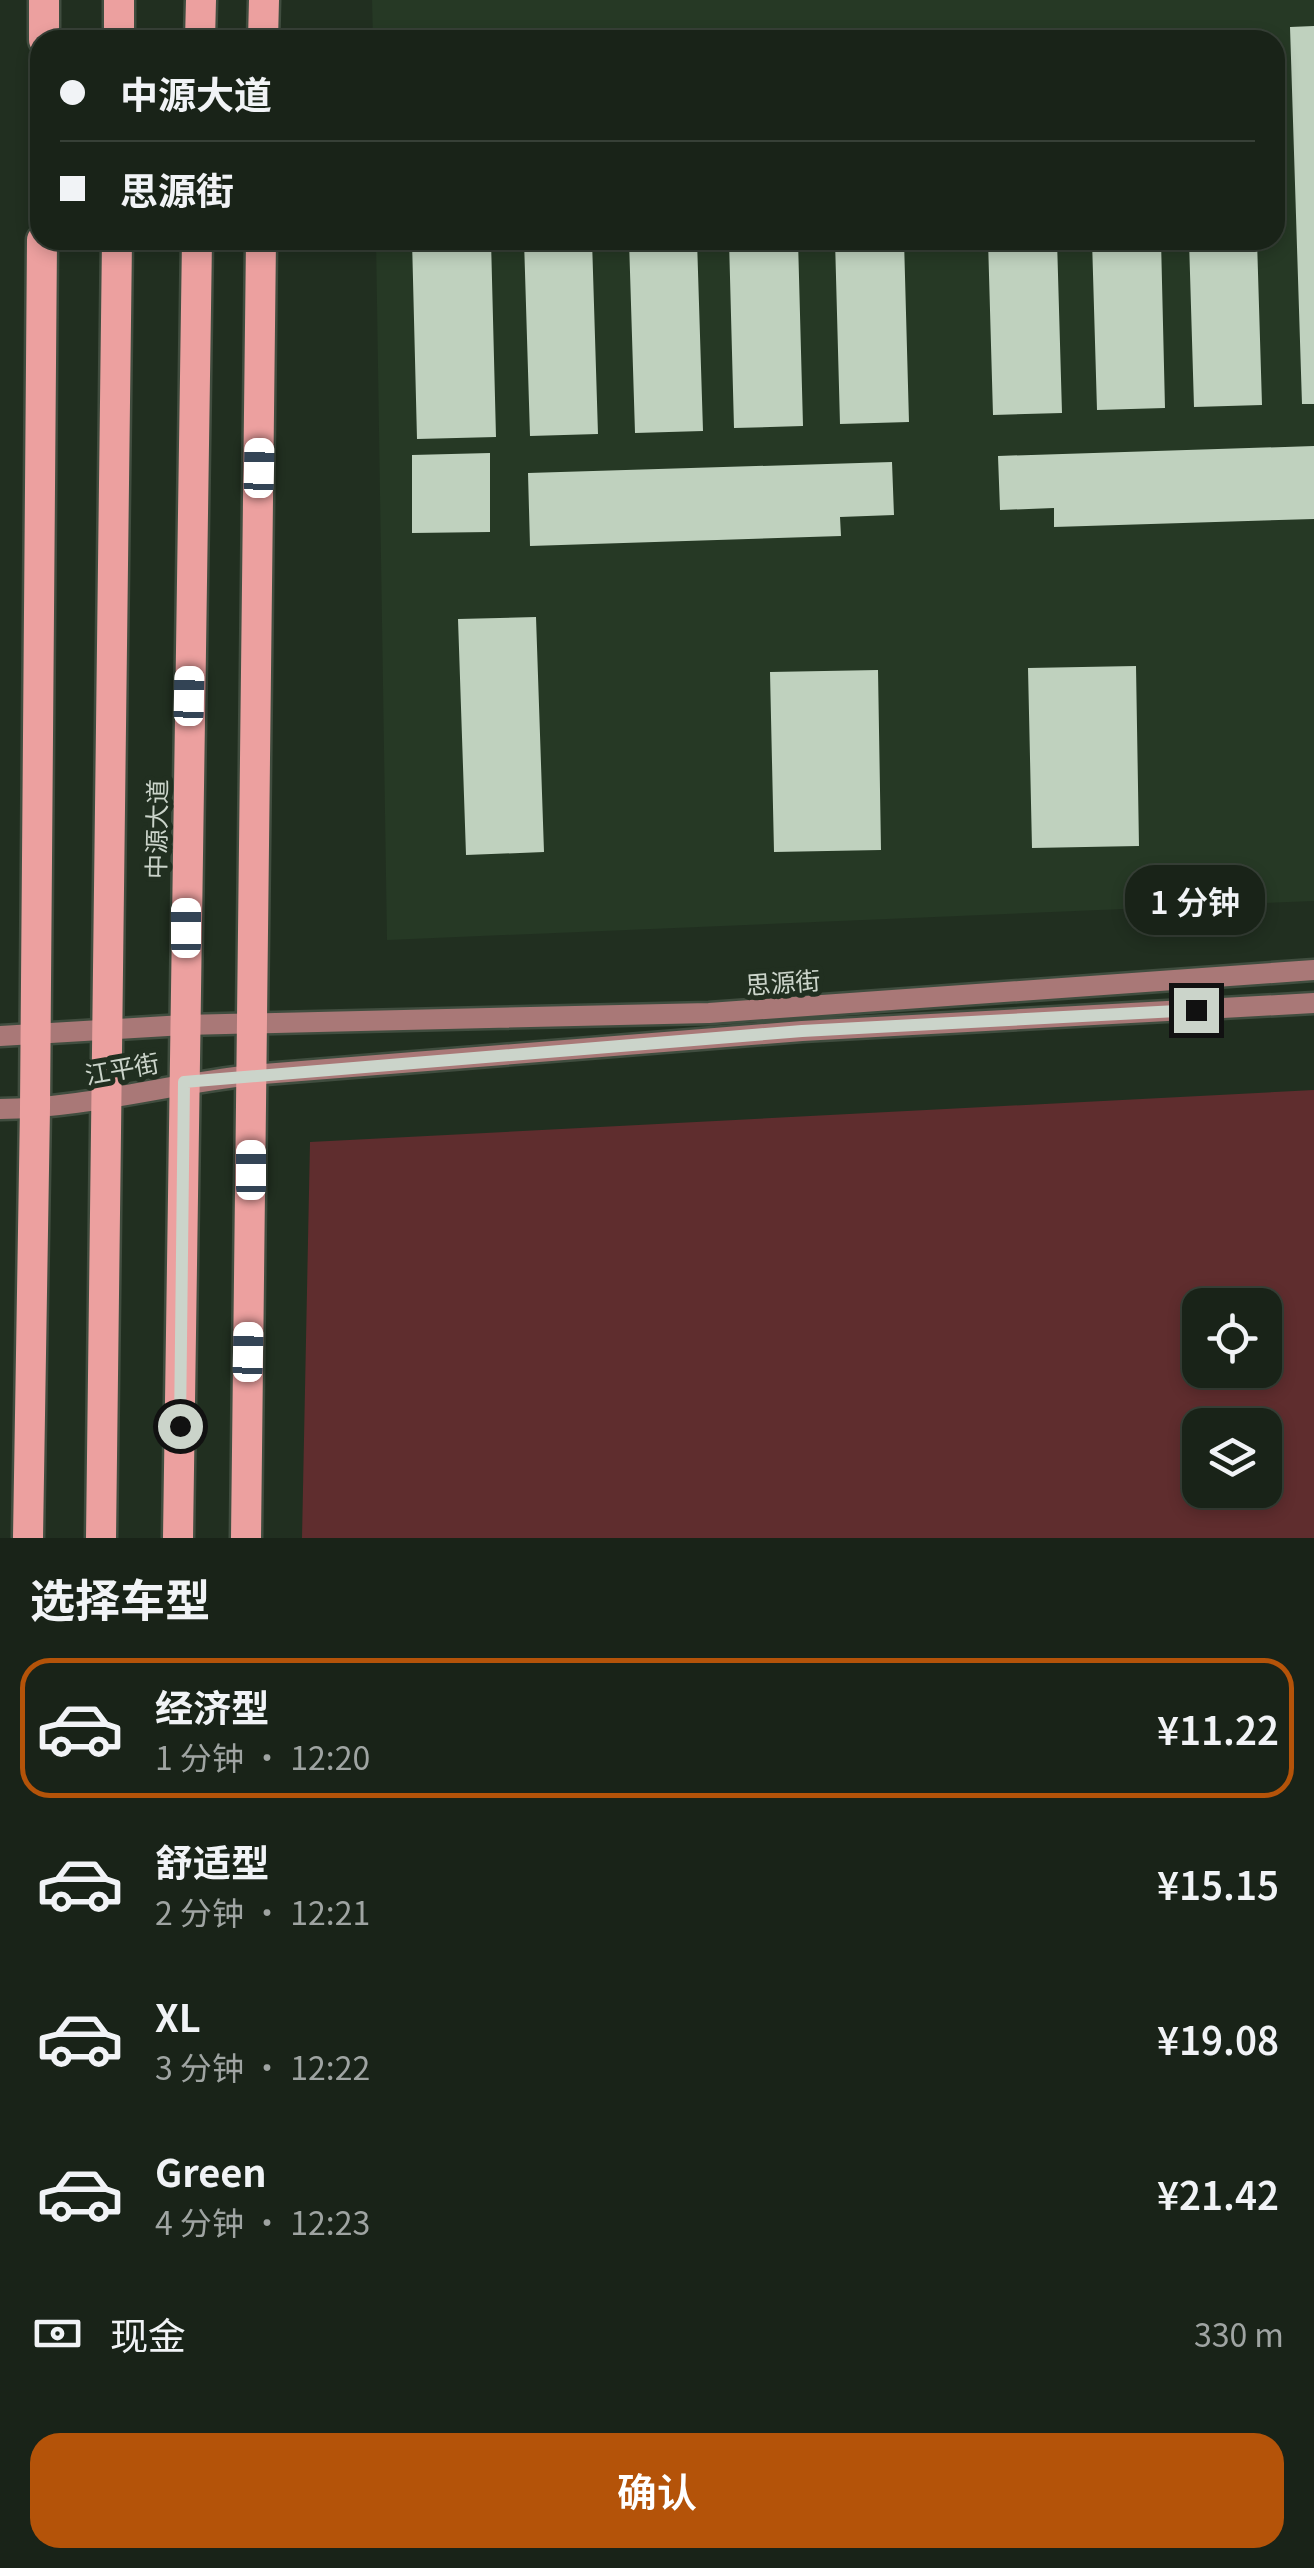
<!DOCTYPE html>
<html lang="zh">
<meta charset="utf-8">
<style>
:root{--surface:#192318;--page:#222b21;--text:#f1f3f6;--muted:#9fa4a2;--line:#374037;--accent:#b45309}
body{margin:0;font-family:Georgia,"Noto Sans SC",serif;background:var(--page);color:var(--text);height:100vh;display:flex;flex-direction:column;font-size:38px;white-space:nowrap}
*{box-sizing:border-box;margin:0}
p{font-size:32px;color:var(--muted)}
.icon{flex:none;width:55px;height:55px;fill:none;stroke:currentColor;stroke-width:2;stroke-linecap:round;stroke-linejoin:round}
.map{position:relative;height:1538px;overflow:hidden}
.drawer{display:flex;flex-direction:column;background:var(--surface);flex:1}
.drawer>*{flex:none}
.banner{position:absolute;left:30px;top:30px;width:1255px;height:220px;border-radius:30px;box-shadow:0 5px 15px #0003,0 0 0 2px var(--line);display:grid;align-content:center;height:220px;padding:0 30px;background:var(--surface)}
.buttons{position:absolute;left:1182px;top:1288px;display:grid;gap:20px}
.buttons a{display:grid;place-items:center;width:100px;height:100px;border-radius:20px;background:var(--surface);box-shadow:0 5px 15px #0003,0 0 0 2px var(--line);font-size:50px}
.end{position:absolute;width:45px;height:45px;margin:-22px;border:12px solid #cbd4ca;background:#111;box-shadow:0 0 0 5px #111}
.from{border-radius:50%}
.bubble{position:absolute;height:70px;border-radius:30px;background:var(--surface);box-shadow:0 5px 15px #0003,0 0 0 2px var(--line);font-size:32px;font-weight:600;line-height:70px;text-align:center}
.car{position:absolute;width:30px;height:60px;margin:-30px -15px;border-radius:12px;box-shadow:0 0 8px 2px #0007;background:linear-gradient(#fff 24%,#345 0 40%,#fff 0 76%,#345 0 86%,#fff 0)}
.banner b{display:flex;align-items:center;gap:35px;height:95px;font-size:38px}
.banner b+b{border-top:2px solid var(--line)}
.banner i{width:25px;height:25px;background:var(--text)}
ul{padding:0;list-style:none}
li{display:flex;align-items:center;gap:30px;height:140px;margin:0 20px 15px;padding:0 10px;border:5px solid transparent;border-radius:30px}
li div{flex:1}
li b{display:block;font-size:38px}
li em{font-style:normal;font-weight:600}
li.active{border-color:var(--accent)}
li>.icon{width:90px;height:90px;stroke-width:1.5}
h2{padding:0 30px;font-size:45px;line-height:120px}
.pay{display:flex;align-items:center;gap:25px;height:110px;padding:0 30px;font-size:38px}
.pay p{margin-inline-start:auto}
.action{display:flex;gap:20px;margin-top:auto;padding:20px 30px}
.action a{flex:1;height:115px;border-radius:30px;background:var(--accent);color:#fff;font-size:40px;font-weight:600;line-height:115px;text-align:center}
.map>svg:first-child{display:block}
.built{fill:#263925}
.green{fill:#5f2d2e;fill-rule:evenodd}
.building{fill:#bfd1be}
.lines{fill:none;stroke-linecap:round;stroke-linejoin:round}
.secondary-casing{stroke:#404d3f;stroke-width:25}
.highway-casing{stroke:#404d3f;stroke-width:35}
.secondary{stroke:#a97877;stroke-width:20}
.highway{stroke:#eca09f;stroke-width:30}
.route{stroke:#cbd4ca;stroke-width:12}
.labels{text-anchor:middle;stroke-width:10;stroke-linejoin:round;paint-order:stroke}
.street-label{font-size:25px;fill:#cbd4ca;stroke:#212f20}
</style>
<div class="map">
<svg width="1314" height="1538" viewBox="0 0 1314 1538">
<rect width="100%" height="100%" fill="#212f20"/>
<path class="built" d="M372,0H1314V901L387,940L376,240H1275V40H373Z"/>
<path class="green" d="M1314,1090V1538H302L310,1142ZM1200,1305H1265V1370H1200ZM1200,1425H1265V1490H1200Z"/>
<path class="building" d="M1314,26V404H1302L1290,27Z
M1250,28V40H1182V30Z
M412,240H491L496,437L417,439Z
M524,240H592L598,434L530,436Z
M629,240H697L703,431L635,433Z
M729,240H798L803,426L734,428Z
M835,240H904L909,422L840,424Z
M988,240H1057L1062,413L993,415Z
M1092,240H1161L1165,408L1097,410Z
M1189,240H1257L1262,405L1194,407Z
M1314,446V519L1054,527V508L1000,510L998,456Z
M490,453V532L412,533V455Z
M892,462L894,515L840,517L841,536L530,546L528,473Z
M536,617L544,852L466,855L458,619Z
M1136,666L1139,846L1032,848L1028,668Z
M878,670L881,850L774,852L770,672Z"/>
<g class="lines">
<defs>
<path id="secondary" d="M0,1036L184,1025L709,1013L1314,970
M0,1109C85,1108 168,1084 252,1075L802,1031L1314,1003"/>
<path id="highway" d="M44,40V0
M119,40V0
M200,40L201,0
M263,40L264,0
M28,1538L35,1108L42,240
M101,1538L117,240
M178,1538L197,240
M246,1538L261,240"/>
</defs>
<use href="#secondary" class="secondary-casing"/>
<use href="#highway" class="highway-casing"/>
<use href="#secondary" class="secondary"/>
<use href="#highway" class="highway"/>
</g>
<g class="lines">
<path class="route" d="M180,1426L184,1082L802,1031L1196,1010"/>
</g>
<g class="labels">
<g class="street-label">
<text transform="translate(157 829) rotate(-89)" y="9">中源大道</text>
<text transform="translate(783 983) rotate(-4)" y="9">思源街</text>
<text transform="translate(122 1069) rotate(-10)" y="9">江平街</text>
</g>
</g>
</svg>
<div class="buttons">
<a><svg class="icon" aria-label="locate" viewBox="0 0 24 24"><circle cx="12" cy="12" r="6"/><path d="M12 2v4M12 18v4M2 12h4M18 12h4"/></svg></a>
<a><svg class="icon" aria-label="layers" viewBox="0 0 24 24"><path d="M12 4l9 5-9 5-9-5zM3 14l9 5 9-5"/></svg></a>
</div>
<i class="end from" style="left:180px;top:1426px"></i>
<i class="end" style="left:1196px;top:1010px"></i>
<div class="bubble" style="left:1125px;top:865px;width:140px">1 分钟</div>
<i class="car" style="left:259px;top:468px;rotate:1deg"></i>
<i class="car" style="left:189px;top:696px;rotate:1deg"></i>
<i class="car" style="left:186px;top:928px;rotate:0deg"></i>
<i class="car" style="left:251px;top:1170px;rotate:0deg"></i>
<i class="car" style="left:248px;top:1352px;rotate:1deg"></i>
<div class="banner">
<b><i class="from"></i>中源大道</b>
<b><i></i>思源街</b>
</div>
</div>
<section class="drawer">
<h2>选择车型</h2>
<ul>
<li class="active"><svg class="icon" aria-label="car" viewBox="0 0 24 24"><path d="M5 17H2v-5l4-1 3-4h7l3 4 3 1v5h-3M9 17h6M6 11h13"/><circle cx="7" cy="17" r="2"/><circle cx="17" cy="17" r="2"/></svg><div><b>经济型</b><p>1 分钟 · 12:20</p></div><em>¥11.22</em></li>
<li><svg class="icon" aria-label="car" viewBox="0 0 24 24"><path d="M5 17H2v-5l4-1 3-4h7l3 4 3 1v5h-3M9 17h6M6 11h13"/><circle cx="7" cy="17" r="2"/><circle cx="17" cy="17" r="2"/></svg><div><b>舒适型</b><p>2 分钟 · 12:21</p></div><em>¥15.15</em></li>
<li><svg class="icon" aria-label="car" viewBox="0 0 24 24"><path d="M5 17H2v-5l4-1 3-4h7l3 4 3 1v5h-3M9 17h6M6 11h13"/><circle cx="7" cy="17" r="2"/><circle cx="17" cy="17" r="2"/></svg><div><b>XL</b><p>3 分钟 · 12:22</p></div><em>¥19.08</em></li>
<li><svg class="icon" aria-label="car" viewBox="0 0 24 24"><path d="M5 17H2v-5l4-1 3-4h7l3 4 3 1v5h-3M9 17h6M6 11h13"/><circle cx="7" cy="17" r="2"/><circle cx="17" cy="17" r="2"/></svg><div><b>Green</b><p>4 分钟 · 12:23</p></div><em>¥21.42</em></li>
</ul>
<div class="pay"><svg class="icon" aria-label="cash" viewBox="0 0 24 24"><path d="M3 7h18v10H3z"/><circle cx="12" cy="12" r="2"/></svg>现金<p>330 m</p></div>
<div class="action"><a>确认</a></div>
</section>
